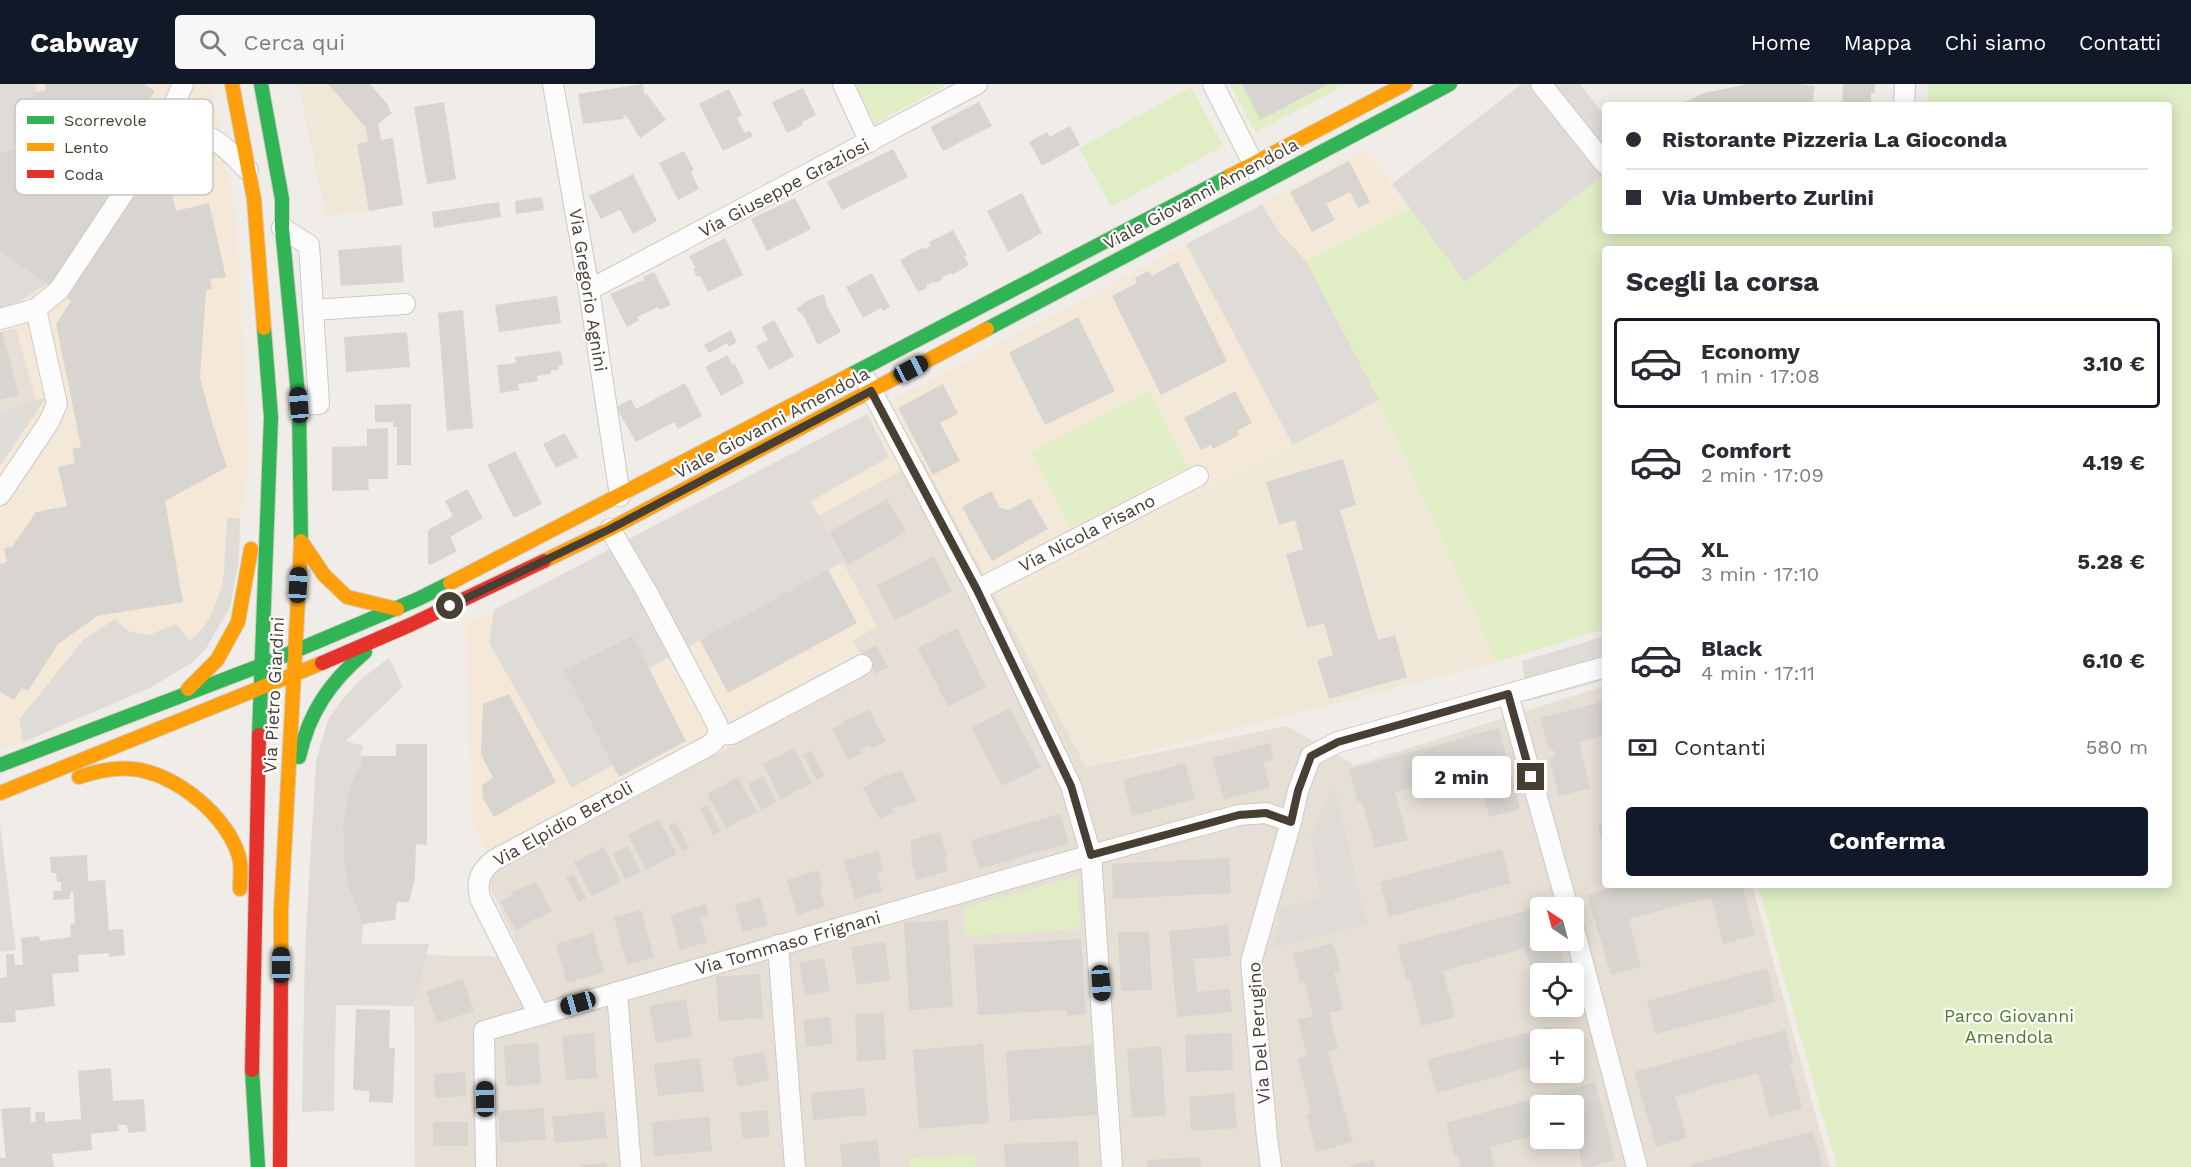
<!DOCTYPE html>
<html lang="it">
<meta charset="utf-8">
<style>
:root{--surface:#fff;--page:#f7f7f7;--text:#2b2b33;--muted:#7c7c81;--line:#e1e1e2;--accent:#111827}
body{margin:0;font-family:"Work Sans",sans-serif;background:var(--page);color:var(--text);height:100vh;display:flex;flex-direction:column;font-size:22px;white-space:nowrap}
*{box-sizing:border-box;margin:0}
p{font-size:20px;color:var(--muted)}
.icon{flex:none;width:33px;height:33px;fill:none;stroke:currentColor;stroke-width:2;stroke-linecap:round;stroke-linejoin:round}
.map{position:relative;flex:1;overflow:hidden}
.panel{position:absolute;left:1602px;top:162px;width:570px;height:642px;display:flex;flex-direction:column;background:var(--surface);border-radius:6px;box-shadow:0 3px 15px #0003}
.panel>*{flex:none}
.top-card{position:absolute;left:1602px;top:18px;width:570px;height:132px;border-radius:6px;box-shadow:0 3px 15px #0003;display:grid;align-content:center;height:132px;padding:0 24px;background:var(--surface)}
.needle{width:39px;rotate:324deg}
.controls{position:absolute;left:1530px;top:813px;display:grid;gap:12px}
.controls a{display:grid;place-items:center;width:54px;height:54px;border-radius:6px;background:var(--surface);box-shadow:0 3px 15px #0003;font-size:30px}
.end{position:absolute;width:27px;height:27px;margin:-14px;border:8px solid #473e34;background:#fff;box-shadow:0 0 0 3px #fff}
.from{border-radius:50%}
.bubble{position:absolute;height:42px;border-radius:6px;background:var(--surface);box-shadow:0 3px 15px #0003;font-size:20px;font-weight:700;line-height:42px;text-align:center}
.car{position:absolute;width:18px;height:36px;margin:-18px -9px;border-radius:8px;box-shadow:0 0 4px 2px #0007;background:linear-gradient(#222 24%,#8ab4d8 0 40%,#222 0 76%,#8ab4d8 0 86%,#222 0)}
.top-card b{display:flex;align-items:center;gap:21px;height:57px;font-size:22px}
.top-card b+b{border-top:2px solid var(--line)}
.top-card i{width:15px;height:15px;background:var(--text)}
ul{padding:0;list-style:none}
li{display:flex;align-items:center;gap:18px;height:90px;margin:0 12px 9px;padding:0 12px;border:3px solid transparent;border-radius:6px}
li div{flex:1}
li b{display:block;font-size:22px}
li em{font-style:normal;font-weight:700}
li.current{border-color:var(--accent)}
li>.icon{width:54px;height:54px;stroke-width:1.5}
h2{padding:0 24px;font-size:27px;line-height:72px}
.pay{display:flex;align-items:center;gap:15px;height:66px;padding:0 24px;font-size:22px}
.pay p{margin-inline-start:auto}
.action{display:flex;gap:12px;margin-top:auto;padding:12px 24px}
.action a{flex:1;height:69px;border-radius:6px;background:var(--accent);color:#fff;font-size:24px;font-weight:700;line-height:69px;text-align:center}
header{display:flex;align-items:center;gap:36px;box-sizing:border-box;height:84px;padding:0 30px;background:var(--accent);color:#fff}
header strong{font-size:28px}
nav{display:flex;gap:33px;margin-inline-start:auto;font-size:21px}
.search{width:420px;height:54px;background:var(--page);display:flex;align-items:center;gap:15px;box-sizing:border-box;padding:0 21px;border-radius:6px;color:var(--muted);font-size:22px}
.map>svg:first-child{display:block}
.residential{fill:#e5dfd5;fill-rule:evenodd}
.commercial{fill:#f4e8d9}
.education{fill:#efe8d9}
.green{fill:#e0edc5}
.parking{fill:#dfdcd8}
.building{fill:#d8d4cf}
.lines{fill:none;stroke-linecap:round;stroke-linejoin:round}
.street-casing{stroke:#cdc9c4;stroke-width:22}
.fast-casing{stroke:#d2ccbf;stroke-width:16}
.slow-casing{stroke:#d2ccbf;stroke-width:16}
.jam-casing{stroke:#d2ccbf;stroke-width:16}
.street{stroke:#fdfcfc;stroke-width:20}
.fast{stroke:#30b455;stroke-width:14}
.slow{stroke:#ff9f0a;stroke-width:14}
.jam{stroke:#e5322d;stroke-width:14}
.route{stroke:#473e34;stroke-width:8}
.labels{text-anchor:middle;stroke-width:4.5;stroke-linejoin:round;paint-order:stroke}
.street-label{font-size:18px;fill:#473e34;stroke:#fff}
.park-label{font-size:18px;fill:#4a7e21;stroke:#fff}
.key{fill:#fff;stroke:#c8c5c2;stroke-width:1.5}
.key-label{font-size:16px;fill:#473e34}
</style>
<header>
<strong>Cabway</strong>
<div class="search"><svg class="icon" aria-label="search" viewBox="0 0 24 24"><circle cx="10" cy="10" r="6"/><path d="M15 15l6 6"/></svg>Cerca qui</div>
<nav><a>Home</a><a>Mappa</a><a>Chi siamo</a><a>Contatti</a></nav>
</header>
<div class="map">
<svg width="2191" height="1083" viewBox="0 0 2191 1083">
<rect width="100%" height="100%" fill="#f0ede8"/>
<path class="residential" d="M16,244L37,317L0,327V248Z
M923,375L1086,683L1287,642L1355,681L1605,602V801H1752L1830,1083H415L414,922L425,871L523,873L489,802L490,795L498,786L870,589L853,556L876,542L818,431ZM1540,824H1574V856H1540ZM1540,890H1574V922H1540ZM1540,956H1574V988H1540ZM1540,1022H1574V1054H1540Z"/>
<path class="commercial" d="M0,0H211L236,133L249,375L240,434L239,476L207,563L193,578L150,604L23,658L0,665V327L36,317L16,244L0,248Z
M1365,65L1410,124L1306,177L1379,316L997,515L922,375L818,432L877,543L853,556L870,589L498,786L472,739L466,540L867,330Z"/>
<path class="education" d="M298,0H370L389,22L388,24L392,29L378,40L381,56L393,54L403,121L326,133Z
M1379,316L1497,578L1086,683L997,515Z"/>
<path class="green" d="M853,0H947L875,40Z
M1230,0H1348L1255,48Z
M1928,0H2191V1083H1837L1758,801H2169V165H1605V545L1497,578L1379,316L1306,177L1410,124L1465,197L1605,90V147H1884L1922,149V147H2169V21H1927Z
M1191,3L1223,62L1111,123L1079,64Z
M1149,307L1188,383L1070,444L1031,368Z
M1077,792L1080,845L964,852V824Z
M975,1071L976,1083H909V1074Z"/>
<path class="parking" d="M0,0H35L47,59L0,68Z
M1522,0H1580L1605,32V58L1600,62L1605,75V90L1465,198L1392,100Z
M1262,121L1279,148L1306,177L1379,316L1293,361L1186,160Z
M0,167L47,200L19,218L0,224Z
M45,314H46L0,382V327Z
M867,330L889,373L811,417L843,478L649,584L631,551L564,586L613,681L572,704L489,559L494,526Z
M227,434H240L239,476L230,523L207,563L193,578L150,604L23,658L19,636L83,556L115,535L128,547L149,551L176,540L190,557L202,545L210,534L222,502L224,487Z
M1605,552V596L1528,617L1522,577Z
M389,574L403,603L346,657L364,662L360,671L364,672L351,700L346,720L343,740L344,781L348,802L363,840L362,860H429L414,922L336,921L334,1027L302,1028L305,864L316,677L328,636L341,617L361,595Z
M1334,700L1367,840L1274,864L1280,825L1320,813L1311,751Z
M0,740L16,866L0,868Z"/>
<path class="building" d="M45,0H144L155,7L130,45L172,71L167,78L188,92L173,114L176,127L209,119L226,193L210,195L212,205L206,206L200,294L213,342L227,383L165,417L183,518L97,532L58,560L28,607L22,604L14,616L0,608V480L7,478L4,464L12,463L36,428L67,422L58,383L75,379L72,365L81,363L56,240L71,217L0,167V68L47,59L45,49L41,50L32,9L46,6Z
M328,0H370L389,22L388,24L392,29L378,40L381,56L393,54L403,121L369,127L357,60L368,58L366,44Z
M643,0L645,12L647,10L666,36L640,54L626,31L623,32L624,35L583,40L578,10Z
M1242,0H1329L1260,36Z
M1748,0H1799L1815,2L1812,21H1678L1704,9Z
M1843,0H1875V9H1871V21H1842Z
M803,4L816,31L802,38L803,41L787,49L772,18Z
M729,5L742,31L737,34L745,49L750,47L753,52L723,67L699,20Z
M444,18L456,95L427,100L414,23Z
M979,18L992,42L943,67L930,43Z
M1070,42L1080,61L1042,82L1029,58L1047,48L1050,53Z
M893,65L908,93L842,126L827,98Z
M684,67L694,86L691,88L699,105L678,116L659,79Z
M1349,77L1370,118L1358,124L1350,108L1326,120L1335,136L1312,148L1290,108Z
M633,90L657,137L633,150L620,126L601,135L589,112Z
M1022,109L1042,149L1008,168L987,127Z
M542,113L544,126L516,130L515,117Z
M795,114L811,145L767,167L751,135Z
M499,118L501,133L434,144L432,128Z
M953,146L967,171L964,172L969,181L952,191L951,189L942,193L943,195L935,199L934,198L926,201L927,204L918,208L900,176L924,163L925,165L931,162L929,158Z
M725,154L743,191L708,208L700,192L697,193L693,185L696,184L689,172Z
M401,161L404,198L341,202L338,166Z
M1178,178L1227,277L1161,311L1112,212L1137,199L1135,194L1144,189L1149,187L1152,192Z
M654,188L671,221L660,226L658,223L637,233L639,236L627,243L610,210L644,196L643,193Z
M872,189L890,223L883,227L881,224L863,234L846,203Z
M824,210L826,220L841,248L818,261L803,231L796,225L808,216Z
M557,212L561,239L499,248L495,221Z
M463,226L473,344L447,347L438,229Z
M1078,233L1115,307L1045,341L1009,269Z
M774,236L794,272L769,286L756,262L768,256L761,243Z
M731,246L737,258L729,263L727,259L709,269L704,261Z
M0,248H2L19,311L0,316Z
M407,248L410,283L346,288L344,253Z
M561,267L563,281L558,282L559,286H551V290L537,292L538,297L518,300L519,306L500,309L497,281L516,279L515,273Z
M727,271L733,281L735,280L744,299L721,312L705,283Z
M685,299L702,332L678,345L674,338L636,358L616,323L631,315L636,325Z
M943,300L958,330L940,339L960,377L933,391L898,324Z
M1235,307L1252,339L1237,347L1239,351L1213,365L1211,361L1201,366L1184,334Z
M411,320V381H397V343H393V338H375V321Z
M388,344V395H368L369,406L332,407V363L367,362V345Z
M565,349L578,373L556,384L543,360Z
M515,367L542,420L514,434L487,381Z
M1343,375L1356,421L1340,426L1378,556L1395,551L1407,593L1329,615L1317,576L1333,571L1324,539L1307,544L1286,470L1303,465L1295,436L1279,441L1266,398Z
M467,405L483,434L450,453L457,467L431,481L428,480V446L453,432L445,417Z
M991,407L1000,424L1009,426L1030,414L1048,445L992,477L962,423Z
M887,415L906,448L848,481L829,448Z
M934,472L952,507L895,536L877,501Z
M828,486L857,539L728,609L700,556Z
M957,544L986,603L948,623L918,564Z
M632,551L686,657L619,693L564,586Z
M876,561L888,583L875,590L863,568Z
M509,610L556,698L494,733L483,714L482,701L493,694L481,670L483,620Z
M1605,617V651L1579,658L1590,704L1559,712L1549,675L1555,673L1553,665L1549,666L1540,634Z
M1010,624L1041,683L1002,702L972,643Z
M869,626L886,657L871,664L870,661L860,666L862,669L848,676L832,645L844,639L843,637Z
M1499,644L1520,725L1489,733L1477,686L1395,708L1408,756L1375,764L1362,717L1358,718L1349,685Z
M1270,659L1274,675L1263,678L1270,703L1224,716L1212,674Z
M396,660H427V761L416,760L415,794L409,818H397L395,836L363,840L348,802L344,781L343,740L346,720L351,700L364,672H396Z
M794,664L812,699L781,715L763,680Z
M811,667L825,692L817,696L803,671Z
M1185,679L1195,715L1132,732L1123,696Z
M901,686L917,717L903,723L902,721L892,725L894,728L880,735L863,704L887,690L888,692Z
M763,692L776,718L761,726L748,700Z
M738,693L757,728L726,744L707,710Z
M707,721L721,747L713,751L700,725Z
M1060,730L1069,759L979,785L971,756Z
M659,735L677,770L646,786L628,751Z
M676,738L689,764L682,767L668,742Z
M1605,739V764H1604L1598,741Z
M940,748L947,773L944,774L948,787L917,796L912,781L911,756Z
M628,762L641,788L625,795L613,770Z
M604,763L621,798L591,812L574,778Z
M1502,765L1511,799L1389,833L1380,798Z
M878,767L883,786L877,788L882,807L855,815L844,777Z
M87,771L88,797L105,796L109,846L123,845L125,871L109,873V869L78,871L79,888L52,890L55,922L15,927L16,938L0,939V894L7,893L6,870H14L15,881H23L21,854L39,852L40,857L71,853L70,840L75,839L73,808H70V815L53,816V807H61V798H57L56,789H51L50,773Z
M1229,774L1231,809L1113,815L1112,780Z
M818,786L823,804L820,805L825,822L797,831L787,796Z
M574,790L586,814L579,818L566,793Z
M536,798L552,827L538,835L537,833L516,847L500,817L512,811L511,809Z
M1623,801H1745L1746,803L1743,804L1755,851L1723,860L1711,813L1629,835L1641,883L1611,891L1587,811Z
M760,813L768,841L743,848L735,821Z
M706,820L709,831L700,835L707,858L680,866L670,831Z
M1540,823V856H1558L1567,890H1540V910L1538,911L1525,864L1443,887L1455,933L1422,942L1410,896H1407L1397,862Z
M641,826L654,873L627,881L614,833Z
M948,836L953,923L909,926L904,839Z
M1228,841L1231,872L1194,875L1197,908L1230,905L1232,928L1177,933L1169,847Z
M1149,847L1152,906L1121,907L1118,849Z
M593,849L604,888L567,899L556,860Z
M1081,855L1086,930L1068,932L1067,926L978,931L974,861Z
M885,858L890,896L857,901L851,863Z
M1333,859L1341,887L1334,889L1343,926L1329,929L1338,965L1328,968L1353,1058L1316,1068L1307,1031L1311,1030L1298,974L1307,972L1298,936L1313,932L1304,897L1300,898L1293,870Z
M824,874L830,907L805,911L799,879Z
M1767,884L1776,918L1656,950L1647,917Z
M760,890L763,934L719,937L716,893Z
M463,895L474,927L437,939L426,907Z
M686,915L692,952L656,959L649,922Z
M356,925L390,926L389,964H395L393,1019L369,1018V1007L353,1006Z
M884,929L886,976L857,977L855,930Z
M830,933L833,960L806,963L803,936Z
M1551,942L1554,956H1540V980L1437,1009L1427,976Z
M1785,946L1794,979L1790,980L1802,1024L1770,1033L1758,989L1675,1012L1687,1054L1656,1063L1634,988Z
M594,949L597,994L566,996L562,952Z
M1232,949L1233,986L1186,988L1185,951Z
M538,959L541,1000L506,1002L504,961Z
M983,960L989,1039L919,1045L913,966Z
M1092,961L1097,1031L1010,1037L1006,967Z
M1161,962L1166,1031L1132,1034L1127,965Z
M764,968L770,996L738,1003L732,974Z
M700,974L704,1007L658,1012L654,980Z
M111,984L113,1017L144,1015L146,1047L128,1049L127,1041H118L119,1047L91,1050L92,1066L52,1070L54,1083H0V1074H6L1,1025L30,1023L31,1038H36L35,1028H45V1038L81,1035L78,987Z
M465,988L466,1012L435,1014L434,990Z
M1595,998L1615,1076L1591,1083H1583L1574,1049V1022H1540V1050L1490,1063L1495,1083H1461L1458,1072L1455,1073L1446,1039Z
M864,1004L867,1031L813,1036L811,1009Z
M1234,1009L1237,1044L1191,1047L1189,1013Z
M543,1024L546,1055L500,1059L498,1027Z
M767,1026L770,1052L743,1055L740,1029Z
M604,1027L607,1054L555,1059L552,1033Z
M709,1033L712,1067L654,1072L652,1038Z
M433,1038H468V1062H433Z
M1813,1047L1823,1083H1691L1690,1081Z
M878,1056L880,1083H842L840,1060Z
M1078,1057L1079,1083H1005L1004,1060Z
M1200,1073L1201,1083H1147V1076Z
M1373,1076L1375,1083H1351L1350,1082Z
M607,1079V1083H581V1081Z"/>
<g class="lines">
<defs>
<path id="street" d="M553,0L589,206L620,412
M843,0L870,58
M1213,0L1259,91
M1541,0L1605,80
M1904,21L1905,0
M158,57C164,54 173,47 180,47C209,44 229,67 248,86
M282,144L309,161L319,320L299,321
M589,206L977,0
M313,226L405,220
M0,235L36,225L59,206L158,57L183,0
M866,296L977,506L1071,702L1091,771L1112,1083
M0,411L49,338L57,320L36,225
M977,506L1198,392
M1508,610L1568,824
M718,651L732,650L862,581
M1291,738L1298,707L1311,672L1338,658L1605,583
M1574,845L1637,1083
M778,861L795,1083
M617,908L631,1083
M539,931L480,814C476,797 480,787 494,776L710,661C717,655 720,649 717,640L647,508L610,445
M486,1083L484,947L1091,771L1239,731L1266,729L1291,738L1251,878L1267,1054L1271,1083"/>
<path id="fast" d="M261,0L282,115V144L299,321L301,460
M987,245L1450,0
M850,291L1230,92
M259,651L271,333L264,244
M299,673C309,628 330,598 365,568
M0,681L262,581L418,515L450,499
M252,986L258,1083"/>
<path id="slow" d="M232,0L254,115L264,244
M1230,92L1405,0
M301,457L324,491L347,513L397,525
M544,477L610,445L987,245
M450,499L850,291
M188,605L217,576L238,538L251,465
M79,693C97,687 114,683 133,685C175,689 228,732 239,773C242,783 240,794 240,805
M0,709L322,579
M281,885V827L301,460"/>
<path id="jam" d="M322,579L410,541L544,477
M252,986L259,651
M280,1083L281,885"/>
</defs>
<use href="#street" class="street-casing"/>
<use href="#fast" class="fast-casing"/>
<use href="#slow" class="slow-casing"/>
<use href="#jam" class="jam-casing"/>
<use href="#street" class="street"/>
<use href="#fast" class="fast"/>
<use href="#slow" class="slow"/>
<use href="#jam" class="jam"/>
</g>
<g class="lines">
<path class="route" d="M450,522L610,445L871,307L977,506L1071,702L1091,771L1239,731L1266,729L1291,738L1298,707L1311,672L1338,658L1508,610L1531,693"/>
</g>
<g class="labels">
<g class="street-label">
<text transform="translate(784 104) rotate(-28)" y="6">Via Giuseppe Graziosi</text>
<text transform="translate(1201 110) rotate(-28)" y="6">Viale Giovanni Amendola</text>
<text transform="translate(588 206) rotate(81)" y="6">Via Gregorio Agnini</text>
<text transform="translate(772 339) rotate(-28)" y="6">Viale Giovanni Amendola</text>
<text transform="translate(1087 449) rotate(-27)" y="6">Via Nicola Pisano</text>
<text transform="translate(274 611) rotate(-87)" y="6">Via Pietro Giardini</text>
<text transform="translate(563 740) rotate(-29)" y="6">Via Elpidio Bertoli</text>
<text transform="translate(788 859) rotate(-16)" y="6">Via Tommaso Frignani</text>
<text transform="translate(1259 949) rotate(-94)" y="6">Via Del Perugino</text>
</g>
<g class="park-label">
<text x="2009" y="938">Parco Giovanni<tspan x="2009" dy="21">Amendola</tspan></text>
</g>
</g>
<rect x="15" y="15" width="198" height="96" rx="9" class="key"/>
<rect x="27" y="32" width="27" height="8" fill="#30b455"/>
<rect x="27" y="59" width="27" height="8" fill="#ff9f0a"/>
<rect x="27" y="86" width="27" height="8" fill="#e5322d"/>
<g class="key-label">
<text x="64" y="42">Scorrevole</text>
<text x="64" y="69">Lento</text>
<text x="64" y="96">Coda</text>
</g>
</svg>
<div class="controls">
<a><svg class="needle" viewBox="-14 -14 28 28"><path d="M0-13l5 13h-10z" fill="#e53935"/><path d="M0 13l5-13h-10z" fill="#7c7c81"/></svg></a>
<a><svg class="icon" aria-label="locate" viewBox="0 0 24 24"><circle cx="12" cy="12" r="6"/><path d="M12 2v4M12 18v4M2 12h4M18 12h4"/></svg></a>
<a>+</a>
<a>−</a>
</div>
<i class="end from" style="left:450px;top:522px"></i>
<i class="end" style="left:1531px;top:693px"></i>
<div class="bubble" style="left:1412px;top:672px;width:99px">2 min</div>
<i class="car" style="left:911px;top:285px;rotate:62deg"></i>
<i class="car" style="left:299px;top:321px;rotate:355deg"></i>
<i class="car" style="left:298px;top:501px;rotate:3deg"></i>
<i class="car" style="left:281px;top:881px;rotate:0deg"></i>
<i class="car" style="left:1101px;top:899px;rotate:176deg"></i>
<i class="car" style="left:578px;top:919px;rotate:254deg"></i>
<i class="car" style="left:485px;top:1015px;rotate:359deg"></i>
<div class="top-card">
<b><i class="from"></i>Ristorante Pizzeria La Gioconda</b>
<b><i></i>Via Umberto Zurlini</b>
</div>
<section class="panel">
<h2>Scegli la corsa</h2>
<ul>
<li class="current"><svg class="icon" aria-label="car" viewBox="0 0 24 24"><path d="M5 17H2v-5l4-1 3-4h7l3 4 3 1v5h-3M9 17h6M6 11h13"/><circle cx="7" cy="17" r="2"/><circle cx="17" cy="17" r="2"/></svg><div><b>Economy</b><p>1 min · 17:08</p></div><em>3.10 €</em></li>
<li><svg class="icon" aria-label="car" viewBox="0 0 24 24"><path d="M5 17H2v-5l4-1 3-4h7l3 4 3 1v5h-3M9 17h6M6 11h13"/><circle cx="7" cy="17" r="2"/><circle cx="17" cy="17" r="2"/></svg><div><b>Comfort</b><p>2 min · 17:09</p></div><em>4.19 €</em></li>
<li><svg class="icon" aria-label="car" viewBox="0 0 24 24"><path d="M5 17H2v-5l4-1 3-4h7l3 4 3 1v5h-3M9 17h6M6 11h13"/><circle cx="7" cy="17" r="2"/><circle cx="17" cy="17" r="2"/></svg><div><b>XL</b><p>3 min · 17:10</p></div><em>5.28 €</em></li>
<li><svg class="icon" aria-label="car" viewBox="0 0 24 24"><path d="M5 17H2v-5l4-1 3-4h7l3 4 3 1v5h-3M9 17h6M6 11h13"/><circle cx="7" cy="17" r="2"/><circle cx="17" cy="17" r="2"/></svg><div><b>Black</b><p>4 min · 17:11</p></div><em>6.10 €</em></li>
</ul>
<div class="pay"><svg class="icon" aria-label="cash" viewBox="0 0 24 24"><path d="M3 7h18v10H3z"/><circle cx="12" cy="12" r="2"/></svg>Contanti<p>580 m</p></div>
<div class="action"><a>Conferma</a></div>
</section>
</div>
